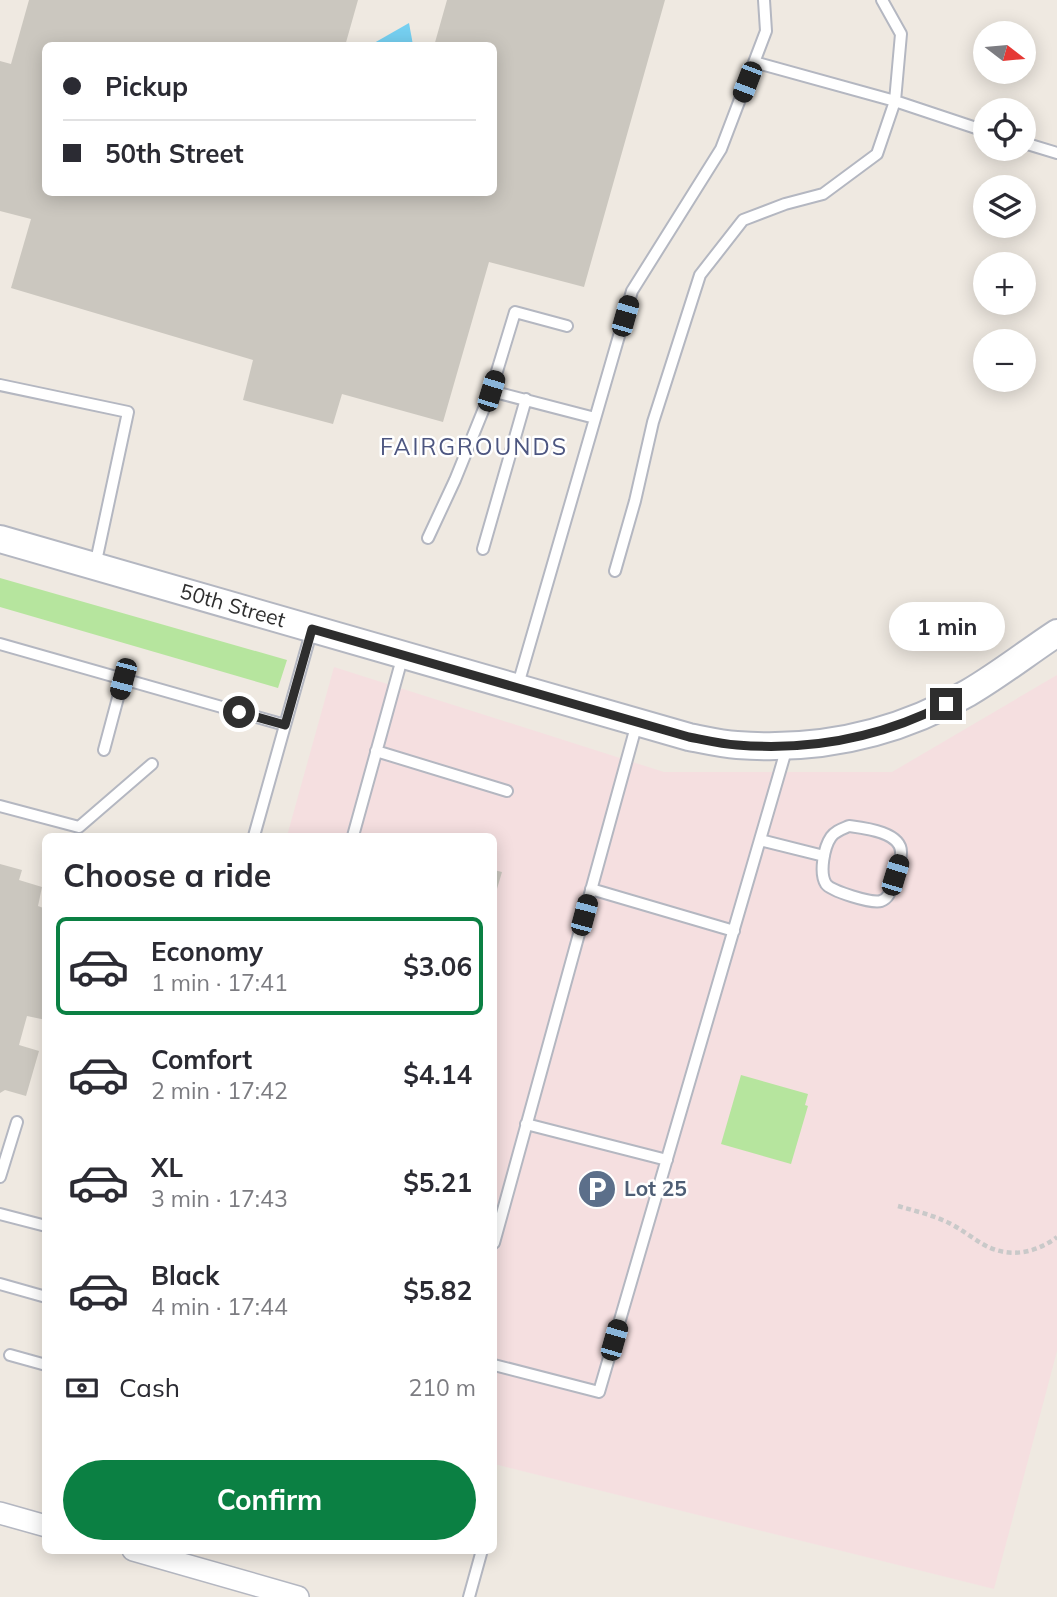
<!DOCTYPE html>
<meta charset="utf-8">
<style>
:root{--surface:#fff;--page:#f2f2f3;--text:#2b2b33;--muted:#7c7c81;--line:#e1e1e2;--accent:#0b8043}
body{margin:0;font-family:Mulish,sans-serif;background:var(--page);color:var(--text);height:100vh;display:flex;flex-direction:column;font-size:26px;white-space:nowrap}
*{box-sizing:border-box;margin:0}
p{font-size:23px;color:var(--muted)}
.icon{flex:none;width:38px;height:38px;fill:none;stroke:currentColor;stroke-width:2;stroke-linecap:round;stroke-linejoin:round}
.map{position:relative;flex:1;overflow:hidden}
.details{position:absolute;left:42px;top:833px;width:455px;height:721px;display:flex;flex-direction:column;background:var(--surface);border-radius:10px;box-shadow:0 4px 18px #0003}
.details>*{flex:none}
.banner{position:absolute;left:42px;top:42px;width:455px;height:154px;border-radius:10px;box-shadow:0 4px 18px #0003;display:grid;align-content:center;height:154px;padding:0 21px;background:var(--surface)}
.needle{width:46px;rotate:106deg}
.controls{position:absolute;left:973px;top:21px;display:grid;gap:14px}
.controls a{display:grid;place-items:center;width:63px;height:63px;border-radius:50%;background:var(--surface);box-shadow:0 4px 18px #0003;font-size:35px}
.end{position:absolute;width:32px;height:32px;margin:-16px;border:9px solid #2e2e2e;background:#fff;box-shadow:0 0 0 4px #fff}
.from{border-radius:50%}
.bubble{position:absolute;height:49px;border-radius:24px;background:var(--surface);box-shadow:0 4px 18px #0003;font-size:23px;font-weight:700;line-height:49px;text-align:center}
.car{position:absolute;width:21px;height:42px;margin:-21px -10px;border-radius:9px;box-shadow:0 0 5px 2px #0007;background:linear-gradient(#222 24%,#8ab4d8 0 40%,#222 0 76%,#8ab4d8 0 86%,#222 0)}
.banner b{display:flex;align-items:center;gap:24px;height:66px;font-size:26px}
.banner b+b{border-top:2px solid var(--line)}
.banner i{width:18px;height:18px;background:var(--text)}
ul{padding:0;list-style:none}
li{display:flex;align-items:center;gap:21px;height:98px;margin:0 14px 10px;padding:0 7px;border:4px solid transparent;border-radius:10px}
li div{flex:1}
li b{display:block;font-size:26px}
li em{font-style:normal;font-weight:700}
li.selected{border-color:var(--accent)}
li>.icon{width:63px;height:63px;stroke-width:1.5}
h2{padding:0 21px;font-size:32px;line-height:84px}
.pay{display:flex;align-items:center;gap:18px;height:77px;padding:0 21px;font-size:26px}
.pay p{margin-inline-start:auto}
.cta{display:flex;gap:14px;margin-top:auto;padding:14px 21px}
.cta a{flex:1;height:80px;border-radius:42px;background:var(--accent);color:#fff;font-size:28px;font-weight:700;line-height:80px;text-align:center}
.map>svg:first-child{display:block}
.medical{fill:#f5dfe0}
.green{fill:#b6e59e}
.water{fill:#75cff0}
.building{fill:#cbc7bf}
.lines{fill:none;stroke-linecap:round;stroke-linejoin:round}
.service-casing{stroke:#b4b7c1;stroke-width:14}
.minor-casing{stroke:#b4b7c1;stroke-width:24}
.tertiary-casing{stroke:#b4b7c1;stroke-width:30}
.path{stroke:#c9c9c9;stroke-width:4.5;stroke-dasharray:5 3.5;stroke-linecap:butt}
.service{stroke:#fff;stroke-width:10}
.minor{stroke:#fff;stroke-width:21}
.tertiary{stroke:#fff;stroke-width:26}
.route{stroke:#2e2e2e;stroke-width:9}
.labels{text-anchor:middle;stroke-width:5;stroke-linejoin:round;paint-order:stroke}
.street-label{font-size:21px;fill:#2e2e2e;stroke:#fff}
.service-label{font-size:21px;font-weight:bold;fill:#4e5e75;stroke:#fff;text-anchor:start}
.neighbourhood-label{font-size:23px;letter-spacing:2px;fill:#4d5680;stroke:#fff}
</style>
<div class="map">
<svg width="1057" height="1597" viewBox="0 0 1057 1597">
<rect width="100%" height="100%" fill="#efe9e1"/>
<path class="medical" d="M334,667L664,772H892L1057,675V1351L994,1589L494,1464V836H287Z"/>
<path class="green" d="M0,578L287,660L278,688L0,607Z
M741,1075L808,1094L805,1105L808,1106L791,1164L721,1144Z"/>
<path class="water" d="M409,23L413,45H375L374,43Z"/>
<path class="building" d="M29,0H358L345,46H46V192H494V46H434L447,0H665L584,287L489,262L443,422L342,394L333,424L243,400L253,360L11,288L31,219L0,211V61L11,64Z
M0,864L22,870L19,880L42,887L38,906L46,909V1020L27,1016L19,1045L39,1051L26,1096L5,1090L0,1093Z
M494,870L502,872L494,899Z"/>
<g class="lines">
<defs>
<path id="service" d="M754,62L895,101L985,131
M1024,143L1057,153
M0,385L128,412L95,566
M491,391L595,418
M428,538L455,480L491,391L515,312L567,326
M483,549L526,399
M615,571L635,501L653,422L700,275L743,220L785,204L823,194L877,154L895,101L901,34L882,0
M0,644L285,725
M517,688L632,291L721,149L766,31L764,0
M104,750L123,679
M376,751L507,791
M0,806L79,827L152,764
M849,826C864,828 902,832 901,853C901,863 895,875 892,884C890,892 889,898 881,901C872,904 831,891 826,884C819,873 824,847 831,837C835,831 842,829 849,826Z
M254,836L312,629
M353,836L403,655
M760,840L824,856
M591,889L734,931
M526,1124L667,1160
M0,1177L17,1122
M0,1214L46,1226
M494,1243L637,723
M0,1284L46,1297
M10,1355L46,1365
M494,1365L599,1392L787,747
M469,1597L482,1550"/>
<path id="minor" d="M0,1513L46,1526
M133,1550L298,1597"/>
<g id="tertiary">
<path id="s1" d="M0,539L689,737C705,740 721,744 737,745C818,751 897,734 968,693C999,675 1028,652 1057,633"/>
</g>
</defs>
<use href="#service" class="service-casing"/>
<use href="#minor" class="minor-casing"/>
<use href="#tertiary" class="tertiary-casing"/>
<path class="path" d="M898,1206C915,1211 933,1215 949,1223C961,1229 971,1237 981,1243C1006,1259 1035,1254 1057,1237"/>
<use href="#service" class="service"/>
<use href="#minor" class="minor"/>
<use href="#tertiary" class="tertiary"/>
</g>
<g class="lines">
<path class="route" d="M239,712L285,725L312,629L689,737C705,740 721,744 737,745C810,751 880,738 946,704"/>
</g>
<defs>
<symbol id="parking-disc" viewBox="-11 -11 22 22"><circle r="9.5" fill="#5c6f8a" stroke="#fff"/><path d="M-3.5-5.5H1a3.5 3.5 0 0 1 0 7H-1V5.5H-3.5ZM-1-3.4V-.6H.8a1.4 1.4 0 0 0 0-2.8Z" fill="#fff"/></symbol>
</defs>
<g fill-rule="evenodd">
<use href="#parking-disc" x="575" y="1167" width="44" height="44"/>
</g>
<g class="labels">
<g class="street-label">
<text dy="7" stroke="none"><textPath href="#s1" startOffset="242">50th Street</textPath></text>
</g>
<g class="service-label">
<text x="624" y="1196">Lot 25</text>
</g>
<g class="neighbourhood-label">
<text x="474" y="455">FAIRGROUNDS</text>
</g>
</g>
</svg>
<div class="controls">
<a><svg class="needle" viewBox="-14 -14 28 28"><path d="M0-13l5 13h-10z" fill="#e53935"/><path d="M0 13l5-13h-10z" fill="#7c7c81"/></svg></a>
<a><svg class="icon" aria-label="locate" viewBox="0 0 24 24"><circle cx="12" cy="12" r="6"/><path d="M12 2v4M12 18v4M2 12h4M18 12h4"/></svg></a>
<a><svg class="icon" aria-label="layers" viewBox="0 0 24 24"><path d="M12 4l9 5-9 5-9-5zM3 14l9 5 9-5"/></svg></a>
<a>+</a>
<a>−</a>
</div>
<i class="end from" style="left:239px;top:712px"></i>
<i class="end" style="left:946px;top:704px"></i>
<div class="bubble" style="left:889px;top:602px;width:116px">1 min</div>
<i class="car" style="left:747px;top:82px;rotate:201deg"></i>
<i class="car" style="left:625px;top:316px;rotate:16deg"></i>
<i class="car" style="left:491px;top:391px;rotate:17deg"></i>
<i class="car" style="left:123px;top:679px;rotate:195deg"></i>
<i class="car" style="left:895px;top:875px;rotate:17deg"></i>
<i class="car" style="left:584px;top:915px;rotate:15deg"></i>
<i class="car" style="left:614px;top:1340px;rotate:16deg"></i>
<div class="banner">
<b><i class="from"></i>Pickup</b>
<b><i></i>50th Street</b>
</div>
<section class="details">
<h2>Choose a ride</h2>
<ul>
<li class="selected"><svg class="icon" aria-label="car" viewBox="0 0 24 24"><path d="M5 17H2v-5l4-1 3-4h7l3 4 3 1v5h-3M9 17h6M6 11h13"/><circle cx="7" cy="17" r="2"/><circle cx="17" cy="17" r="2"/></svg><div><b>Economy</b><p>1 min · 17:41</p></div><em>$3.06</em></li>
<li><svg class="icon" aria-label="car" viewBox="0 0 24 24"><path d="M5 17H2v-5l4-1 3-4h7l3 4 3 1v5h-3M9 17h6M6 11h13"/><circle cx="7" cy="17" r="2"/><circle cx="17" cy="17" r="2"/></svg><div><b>Comfort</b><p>2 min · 17:42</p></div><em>$4.14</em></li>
<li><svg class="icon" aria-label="car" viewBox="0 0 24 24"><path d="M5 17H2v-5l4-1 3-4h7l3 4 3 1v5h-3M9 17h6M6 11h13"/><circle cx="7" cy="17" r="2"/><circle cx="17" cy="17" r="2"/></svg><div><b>XL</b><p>3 min · 17:43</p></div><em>$5.21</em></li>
<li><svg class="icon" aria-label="car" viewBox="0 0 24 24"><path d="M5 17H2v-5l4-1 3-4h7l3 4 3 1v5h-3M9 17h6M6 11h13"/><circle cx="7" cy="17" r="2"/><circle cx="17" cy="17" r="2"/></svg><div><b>Black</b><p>4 min · 17:44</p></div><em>$5.82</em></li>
</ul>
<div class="pay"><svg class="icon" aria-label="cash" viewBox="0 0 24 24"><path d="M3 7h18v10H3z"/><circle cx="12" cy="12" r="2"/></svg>Cash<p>210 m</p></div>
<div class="cta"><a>Confirm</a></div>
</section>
</div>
